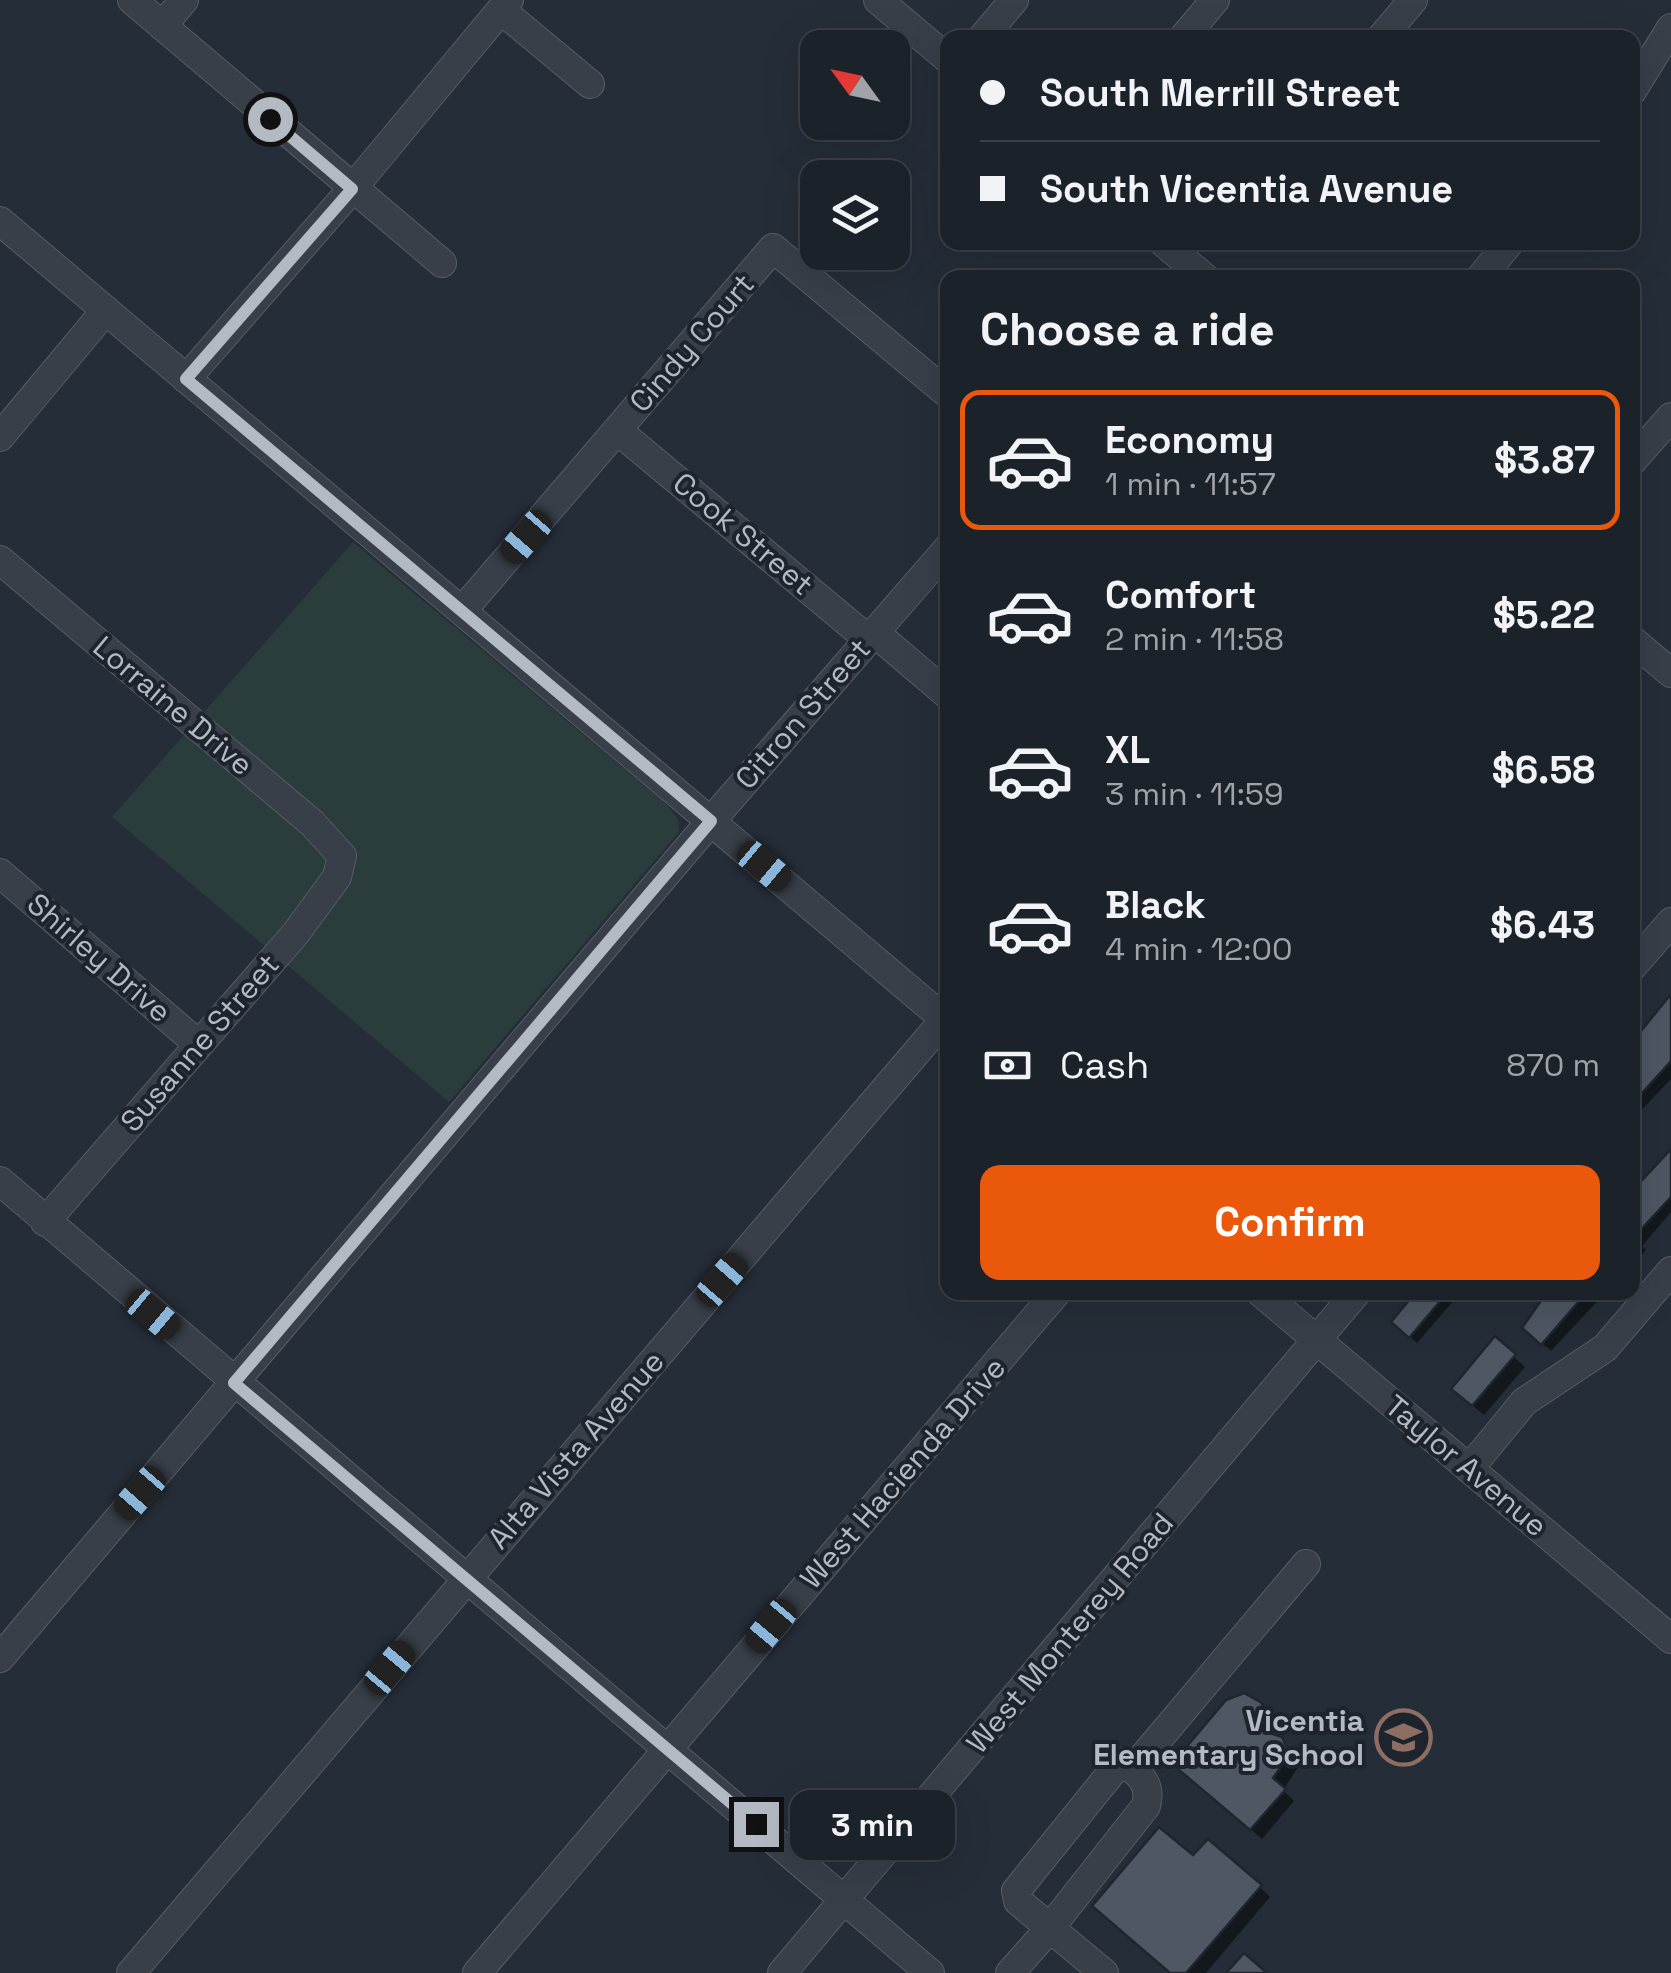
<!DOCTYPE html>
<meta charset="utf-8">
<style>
:root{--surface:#1c222a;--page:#252a32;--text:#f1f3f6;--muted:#a0a4a8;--line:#3a3f47;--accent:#ea580c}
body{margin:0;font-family:"Space Grotesk",sans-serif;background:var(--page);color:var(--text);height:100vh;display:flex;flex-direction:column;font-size:38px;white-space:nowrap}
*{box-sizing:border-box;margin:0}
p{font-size:32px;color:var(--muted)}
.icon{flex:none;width:55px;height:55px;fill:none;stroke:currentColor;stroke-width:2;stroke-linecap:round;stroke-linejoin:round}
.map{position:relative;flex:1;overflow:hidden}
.sheet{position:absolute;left:940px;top:270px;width:700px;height:1030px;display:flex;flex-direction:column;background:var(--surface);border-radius:20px;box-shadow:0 10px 40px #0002,0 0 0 2px var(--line)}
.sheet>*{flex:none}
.guide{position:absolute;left:940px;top:30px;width:700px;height:220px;border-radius:20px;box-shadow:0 10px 40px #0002,0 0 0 2px var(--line);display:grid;align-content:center;height:220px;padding:0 40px;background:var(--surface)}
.needle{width:65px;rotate:303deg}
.controls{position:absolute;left:800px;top:30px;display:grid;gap:20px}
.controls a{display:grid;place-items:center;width:110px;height:110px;border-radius:20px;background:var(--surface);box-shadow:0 10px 40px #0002,0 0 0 2px var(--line);font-size:50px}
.end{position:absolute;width:45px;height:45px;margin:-22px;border:12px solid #b4bac4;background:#111;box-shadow:0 0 0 5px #111}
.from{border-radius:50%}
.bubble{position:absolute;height:70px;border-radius:20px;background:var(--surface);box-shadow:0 10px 40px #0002,0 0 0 2px var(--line);font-size:32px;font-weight:600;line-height:70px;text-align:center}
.car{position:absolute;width:30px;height:60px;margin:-30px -15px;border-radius:12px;box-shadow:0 0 8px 2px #0007;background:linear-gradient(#222 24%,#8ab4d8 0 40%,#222 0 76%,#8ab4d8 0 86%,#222 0)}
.guide b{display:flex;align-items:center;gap:35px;height:95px;font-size:38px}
.guide b+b{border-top:2px solid var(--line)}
.guide i{width:25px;height:25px;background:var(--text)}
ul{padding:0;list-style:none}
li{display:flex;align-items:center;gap:30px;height:140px;margin:0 20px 15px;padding:0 20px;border:5px solid transparent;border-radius:20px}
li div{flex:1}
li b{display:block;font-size:38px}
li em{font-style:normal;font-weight:600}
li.on{border-color:var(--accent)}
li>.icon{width:90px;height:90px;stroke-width:1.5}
h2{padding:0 40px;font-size:45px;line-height:120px}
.pay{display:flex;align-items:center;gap:25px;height:110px;padding:0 40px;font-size:38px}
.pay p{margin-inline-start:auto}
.primary-button{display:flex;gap:20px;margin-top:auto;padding:20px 40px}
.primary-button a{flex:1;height:115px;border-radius:20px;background:var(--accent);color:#fff;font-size:40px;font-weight:600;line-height:115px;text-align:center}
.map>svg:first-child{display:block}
.green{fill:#2b3c3d}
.shadow{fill:#0007}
.building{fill:#4e5763;stroke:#20262f;stroke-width:2.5}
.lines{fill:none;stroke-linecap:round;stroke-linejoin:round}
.minor-casing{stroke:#575d66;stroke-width:30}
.minor{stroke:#383f49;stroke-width:28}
.route{stroke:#b4bac4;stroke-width:12}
.labels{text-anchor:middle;stroke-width:8;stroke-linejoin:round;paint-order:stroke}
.street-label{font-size:30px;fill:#b4bac4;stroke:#1e242d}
.poi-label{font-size:30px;font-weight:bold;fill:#b4bac4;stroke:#1e242d;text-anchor:end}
</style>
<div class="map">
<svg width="1671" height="1973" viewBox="0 0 1671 1973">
<rect width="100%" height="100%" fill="#252d38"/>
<path class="green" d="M353,542L665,803L678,819L679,832L449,1102L112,817Z"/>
<path class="shadow" d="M1671,998V1079L1632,1120V1046Z
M1671,1151V1212L1642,1246L1646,1250L1634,1265L1632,1195Z
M1420,1292H1461L1417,1343L1401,1329Z
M1550,1292H1606L1551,1351L1533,1336Z
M1495,1340L1525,1367L1484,1415L1465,1399Z
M1249,1696L1274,1720L1273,1737L1292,1751L1299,1766L1283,1790L1294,1801L1262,1839L1186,1774Z
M1193,1859L1260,1887L1270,1897L1206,1973H1172Z"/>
<path class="building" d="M1671,994V1061L1632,1104V1042Z
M1671,1149V1197L1632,1239V1191Z
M1416,1292H1448L1409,1338L1391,1322Z
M1547,1292H1587L1541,1345L1522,1328Z
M1495,1336L1516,1354L1472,1406L1451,1389Z
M1244,1693L1262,1703L1263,1731L1282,1737L1290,1754L1273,1778L1286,1789L1250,1830L1172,1764L1226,1700Z
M1159,1827L1193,1855L1208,1839L1262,1885L1186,1973H1170L1092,1906Z
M1244,1953L1267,1973H1226Z"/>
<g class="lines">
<defs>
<path id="minor" d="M132,0L442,263
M878,0L948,59
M501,10L590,84
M162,26L184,0
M982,38L1014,0
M1183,38L1215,0
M1381,38L1413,0
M1632,91L1671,28
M0,221L948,1022
M1163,242L1205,278
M1480,278L1510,242
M186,379L352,189L509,0
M617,430L868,639
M0,437L106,310
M1632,461L1671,417
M0,560L312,823L342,856L337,877L296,933L45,1222
M462,611L773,248L948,394
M874,632L948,695
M1632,640L1671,673
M0,873L198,1044
M1632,967L1671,922
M0,1181L930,1973
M1260,1292L1671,1639
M1469,1469L1524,1402L1605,1348L1671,1271
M0,1658L711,821L948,548
M1120,1762C1140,1772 1152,1784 1146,1806L1050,1928L1018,1901L1016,1891Z
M1133,1769L1306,1564
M131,1973L945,1019
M477,1973L1057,1292
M782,1973L1357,1292
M1010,1973L1050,1928L1104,1973"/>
</defs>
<use href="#minor" class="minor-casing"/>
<use href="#minor" class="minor"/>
</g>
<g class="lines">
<path class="route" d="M270,119L352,189L186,379L711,821L234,1383L756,1824"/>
</g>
<defs>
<symbol id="school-ring" viewBox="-11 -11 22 22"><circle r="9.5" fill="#1e242d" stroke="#8d6e63" stroke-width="1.5"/><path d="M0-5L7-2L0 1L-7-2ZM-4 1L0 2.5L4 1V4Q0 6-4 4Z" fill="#8d6e63"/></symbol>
</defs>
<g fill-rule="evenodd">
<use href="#school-ring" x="1372" y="1706" width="63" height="63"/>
</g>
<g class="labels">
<g class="street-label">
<text transform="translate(692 343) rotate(-49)" y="10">Cindy Court</text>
<text transform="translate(743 534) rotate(40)" y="10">Cook Street</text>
<text transform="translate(173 706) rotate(40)" y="10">Lorraine Drive</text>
<text transform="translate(803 714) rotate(-49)" y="10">Citron Street</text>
<text transform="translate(99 958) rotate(41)" y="10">Shirley Drive</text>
<text transform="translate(200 1043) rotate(-49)" y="10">Susanne Street</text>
<text transform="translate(576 1450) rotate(-49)" y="10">Alta Vista Avenue</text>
<text transform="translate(1466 1466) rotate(40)" y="10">Taylor Avenue</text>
<text transform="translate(903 1473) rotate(-49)" y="10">West Hacienda Drive</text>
<text transform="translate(1070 1633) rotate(-50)" y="10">West Monterey Road</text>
</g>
<g class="poi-label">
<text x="1364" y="1731">Vicentia<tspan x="1364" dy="34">Elementary School</tspan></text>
</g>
</g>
</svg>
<div class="controls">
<a><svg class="needle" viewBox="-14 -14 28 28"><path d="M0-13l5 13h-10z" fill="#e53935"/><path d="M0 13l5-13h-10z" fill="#a0a4a8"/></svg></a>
<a><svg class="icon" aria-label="layers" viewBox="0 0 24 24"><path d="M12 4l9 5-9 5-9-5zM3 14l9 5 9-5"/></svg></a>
</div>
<i class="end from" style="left:270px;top:119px"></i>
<i class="end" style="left:756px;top:1824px"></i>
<div class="bubble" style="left:790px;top:1790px;width:165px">3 min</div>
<i class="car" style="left:526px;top:537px;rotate:221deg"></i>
<i class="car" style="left:764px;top:866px;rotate:130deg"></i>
<i class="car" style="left:722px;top:1280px;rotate:41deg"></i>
<i class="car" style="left:153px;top:1314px;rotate:130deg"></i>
<i class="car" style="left:140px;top:1493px;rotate:221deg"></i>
<i class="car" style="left:771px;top:1626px;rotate:220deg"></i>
<i class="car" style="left:390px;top:1668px;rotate:40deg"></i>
<div class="guide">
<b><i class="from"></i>South Merrill Street</b>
<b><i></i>South Vicentia Avenue</b>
</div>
<section class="sheet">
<h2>Choose a ride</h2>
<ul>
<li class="on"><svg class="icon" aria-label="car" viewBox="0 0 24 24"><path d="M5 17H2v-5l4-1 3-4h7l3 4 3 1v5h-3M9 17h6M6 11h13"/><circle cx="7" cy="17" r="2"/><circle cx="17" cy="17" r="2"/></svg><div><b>Economy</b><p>1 min · 11:57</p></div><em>$3.87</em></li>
<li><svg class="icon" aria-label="car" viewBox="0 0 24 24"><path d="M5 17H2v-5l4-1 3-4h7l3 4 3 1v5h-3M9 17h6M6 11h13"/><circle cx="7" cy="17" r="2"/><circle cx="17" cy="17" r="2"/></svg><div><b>Comfort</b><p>2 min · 11:58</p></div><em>$5.22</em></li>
<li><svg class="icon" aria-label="car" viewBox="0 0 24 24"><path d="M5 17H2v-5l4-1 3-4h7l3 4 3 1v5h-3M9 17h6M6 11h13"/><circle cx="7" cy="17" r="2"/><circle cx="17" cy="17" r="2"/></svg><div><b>XL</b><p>3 min · 11:59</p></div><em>$6.58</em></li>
<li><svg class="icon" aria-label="car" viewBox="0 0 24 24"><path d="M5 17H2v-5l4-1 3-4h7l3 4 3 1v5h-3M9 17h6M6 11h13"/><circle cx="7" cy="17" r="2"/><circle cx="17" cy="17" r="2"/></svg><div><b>Black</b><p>4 min · 12:00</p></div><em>$6.43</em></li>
</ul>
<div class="pay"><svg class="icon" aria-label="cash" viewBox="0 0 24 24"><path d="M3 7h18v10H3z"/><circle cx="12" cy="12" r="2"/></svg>Cash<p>870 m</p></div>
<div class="primary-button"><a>Confirm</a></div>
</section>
</div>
